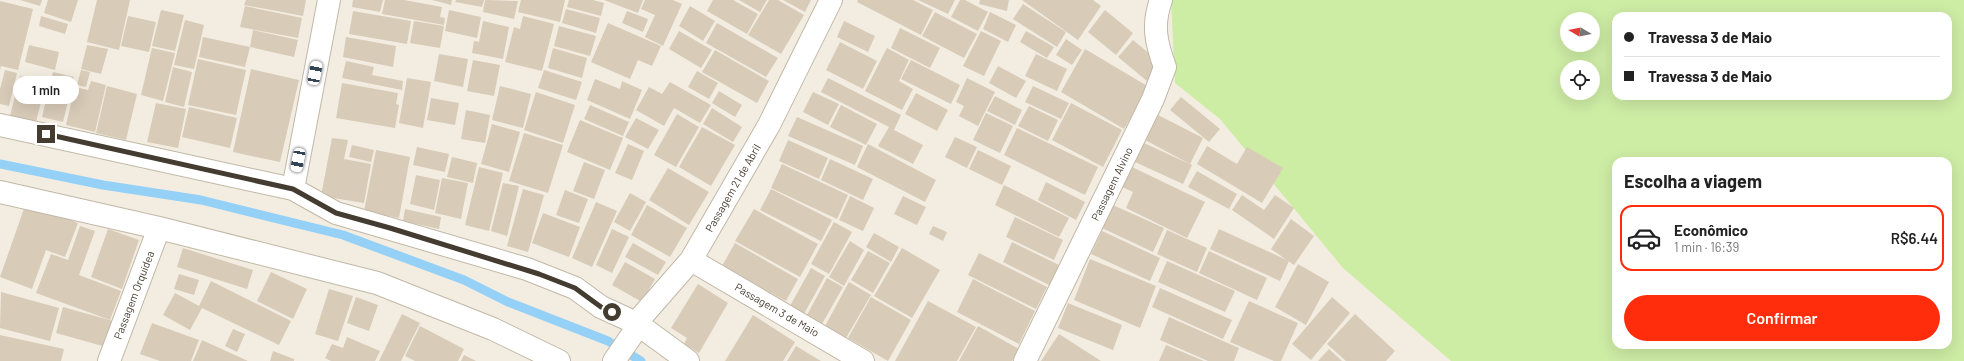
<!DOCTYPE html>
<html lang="pt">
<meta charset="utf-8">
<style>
:root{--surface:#fff;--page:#f2f2f2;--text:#222;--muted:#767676;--line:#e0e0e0;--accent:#ff2d0b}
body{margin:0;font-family:Barlow,sans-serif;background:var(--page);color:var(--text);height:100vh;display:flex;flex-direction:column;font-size:15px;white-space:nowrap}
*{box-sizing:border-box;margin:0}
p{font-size:13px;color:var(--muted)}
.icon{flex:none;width:22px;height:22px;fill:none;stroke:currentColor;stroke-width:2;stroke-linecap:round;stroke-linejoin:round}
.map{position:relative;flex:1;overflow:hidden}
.side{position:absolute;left:1612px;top:157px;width:340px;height:192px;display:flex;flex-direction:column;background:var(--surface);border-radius:12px;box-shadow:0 4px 16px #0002}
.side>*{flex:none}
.top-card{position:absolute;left:1612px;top:12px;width:340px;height:88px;border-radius:12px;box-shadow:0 4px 16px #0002;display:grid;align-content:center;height:88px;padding:0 12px;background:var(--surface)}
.needle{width:26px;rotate:280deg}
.controls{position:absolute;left:1560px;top:12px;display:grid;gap:8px}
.controls a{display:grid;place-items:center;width:40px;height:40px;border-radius:50%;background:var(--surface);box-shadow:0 4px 16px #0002;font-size:20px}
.end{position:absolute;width:18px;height:18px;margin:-9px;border:5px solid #443c31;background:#fff;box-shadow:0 0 0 2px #fff}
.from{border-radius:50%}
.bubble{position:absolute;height:28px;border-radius:14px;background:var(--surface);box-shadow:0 4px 16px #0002;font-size:13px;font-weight:600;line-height:28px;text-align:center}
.car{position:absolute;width:12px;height:24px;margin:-12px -6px;border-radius:5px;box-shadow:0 0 3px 1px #0007;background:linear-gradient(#fff 24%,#345 0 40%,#fff 0 76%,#345 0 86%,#fff 0)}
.top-card b{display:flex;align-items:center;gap:14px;height:38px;font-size:15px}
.top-card b+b{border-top:1px solid var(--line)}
.top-card i{width:10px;height:10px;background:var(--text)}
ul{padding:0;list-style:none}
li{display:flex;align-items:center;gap:12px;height:66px;margin:0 8px 6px;padding:0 4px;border:2px solid transparent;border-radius:12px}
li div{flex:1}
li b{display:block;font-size:15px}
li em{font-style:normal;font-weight:600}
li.current{border-color:var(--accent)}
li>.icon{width:36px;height:36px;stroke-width:1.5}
h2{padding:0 12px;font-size:18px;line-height:48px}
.primary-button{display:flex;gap:8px;margin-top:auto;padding:8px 12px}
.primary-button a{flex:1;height:46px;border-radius:24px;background:var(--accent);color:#fff;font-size:16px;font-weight:600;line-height:46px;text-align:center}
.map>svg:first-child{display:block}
.green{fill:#cdeca4;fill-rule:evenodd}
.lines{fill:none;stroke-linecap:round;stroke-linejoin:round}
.stream{stroke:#95d0f7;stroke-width:9}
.building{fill:#d8cbb8}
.minor-casing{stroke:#c1b8a6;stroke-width:24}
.minor{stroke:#fff;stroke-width:22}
.route{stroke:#443c31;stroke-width:5}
.labels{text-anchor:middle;stroke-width:3;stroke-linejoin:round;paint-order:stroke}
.street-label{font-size:11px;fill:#443c31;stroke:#fff}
</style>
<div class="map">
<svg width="1964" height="361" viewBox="0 0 1964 361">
<rect width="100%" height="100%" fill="#f3ede1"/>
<path class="green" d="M1171,0H1964V361H1451L1343,268L1220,119L1175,83ZM1616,16H1948V96H1616ZM1567,19H1593V45H1567ZM1567,67H1593V93H1567ZM1616,161H1948V345H1616Z"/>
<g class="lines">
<path class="stream" d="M0,164L103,185L201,200L343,235L464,280L508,302L608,341L641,361"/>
</g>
<path class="building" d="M20,0H42L40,6Z
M48,0H78L71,22L44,13Z
M97,0H130L119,50L87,42Z
M246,0H306L303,16L244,5Z
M353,0H383L380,12L352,7Z
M385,0H404L442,7L440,17L445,18L444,25L382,14Z
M432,0H452L451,5Z
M456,0H484L482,7L455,2Z
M485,0L518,1L514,19L483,12Z
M521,0H565L560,22L518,12Z
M569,0H593L604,3L601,16L567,7Z
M604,0H643L638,13Z
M645,0H673L682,4L663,46L645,37L655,15L641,9Z
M713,0H733L758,14L747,34L707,11Z
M739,0H767L760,12Z
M769,0H778L804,15L781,54L748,35Z
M783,0H811L805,12Z
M858,0H913L933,10L921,35L857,2Z
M918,0H955L948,14Z
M960,0H965L988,12L978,31L951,17Z
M980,0H1009L1007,11L979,4Z
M1022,0H1093L1101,6L1078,40Z
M0,1L33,9L18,70L1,66L0,70Z
M1023,4L1066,32L1057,47L1013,19Z
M245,6L302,18L298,38L240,27Z
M690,6L715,21L703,41L679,26Z
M566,9L600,18L596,33L562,23Z
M161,10L184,15L175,51L152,46Z
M449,10L481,17L477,38L445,31Z
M1105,10L1133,33L1116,55L1088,32Z
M353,11L411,21L407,44L349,34Z
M627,11L648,19L643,32L622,23Z
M935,12L977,34L964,58L922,36Z
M990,12L1016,25L1008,42L983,29Z
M41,16L68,24L65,34L39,26Z
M128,16L156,22L149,52L121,46Z
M523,16L554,24L542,71L505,62L514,27L520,29Z
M185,20L204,25L194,69L174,65Z
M414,21L444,26L440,48L410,43Z
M483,21L509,27L503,59L472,53L474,41L479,42Z
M844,21L875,36L868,52L837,37Z
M608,23L661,46L652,66L638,60L630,79L591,62Z
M717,23L778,58L766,77L706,43Z
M559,26L596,36L590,56L554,46Z
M900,28L940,48L930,68L891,48Z
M253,30L298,40L294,57L250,47Z
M679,31L712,50L701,68L669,49Z
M981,31L1001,41L984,76L963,66Z
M1026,31L1054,47L1047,58L1020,42Z
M203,37L250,47L245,67L199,57Z
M346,37L396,46L393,67L343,57Z
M1066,39L1082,50L1072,65L1056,55Z
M1133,40L1162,64L1147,81L1118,57Z
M840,42L877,61L863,89L826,70Z
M29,45L59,52L55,70L25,62Z
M87,45L108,49L101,74L81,69Z
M152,48L175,53L163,101L141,95Z
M553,48L587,58L582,78L548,68Z
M887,48L909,60L899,81L913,89L902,110L865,91Z
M1085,49L1149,87L1124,129L1061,92Z
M715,50L769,81L757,103L702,72Z
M439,54L468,59L463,87L434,81Z
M1036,54L1067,69L1057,91L1025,76Z
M198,59L246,70L236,115L188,105Z
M473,60L500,65L494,96L467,91Z
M911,60L960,85L951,104L901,79Z
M346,61L374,67L372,75L403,81L402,90L342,78Z
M998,66L1026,81L1016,98L989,83Z
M173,67L192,72L184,107L165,102Z
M251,69L299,80L280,162L233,152Z
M5,70L17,73L9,106L0,104V89Z
M81,70L90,72L86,87L77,85Z
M544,70L582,82L576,100L538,88Z
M697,71L718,83L709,99L688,87Z
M53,72L74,77L63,122L42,117Z
M20,76L46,82L36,122L10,116Z
M407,78L431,82L423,128L399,123Z
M828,78L901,115L894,130L923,145L913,164L878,146L889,127L821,92Z
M967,78L995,92L978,126L959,116L964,106L956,102Z
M595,79L620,89L622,81L642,90L630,119L587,100Z
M91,81L106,85L95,132L66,125L75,87L88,90Z
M670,82L711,105L700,123L674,108L664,126L636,110L649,87L662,94Z
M342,83L398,93L396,104L399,105L395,128L336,118Z
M107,86L137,94L126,140L96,133Z
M500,86L531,94L523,128L492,120Z
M1033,86L1069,103L1061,119L1025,102Z
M719,91L742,105L735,117L712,103Z
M536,92L575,105L563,143L524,130Z
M813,92L839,104L828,125L803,112Z
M916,93L948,110L937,131L905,114Z
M995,96L1022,110L1015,125L987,111Z
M1181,97L1220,129L1209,142L1170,110Z
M431,98L459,103L455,125L427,120Z
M156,103L186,109L178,148L147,142Z
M1071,103L1122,130L1103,167L1052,140Z
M590,105L629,122L623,136L584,119Z
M841,105L877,124L866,145L830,127Z
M1029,106L1058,120L1048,141L1018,126Z
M189,107L237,118L230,148L182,137Z
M712,108L742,127L733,142L703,124Z
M466,110L490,115L485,143L461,139Z
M986,113L1013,126L1000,153L973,140Z
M677,114L699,127L676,167L654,155Z
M1158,115L1203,138L1190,164L1145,140Z
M797,117L863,146L855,165L788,136Z
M636,118L659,130L648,149L625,137Z
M580,120L623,138L610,170L567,152Z
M492,124L520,132L509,172L481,164Z
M702,127L735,145L711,186L679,167Z
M1017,128L1098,167L1085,195L1004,155Z
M524,133L563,145L548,193L509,181Z
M955,137L977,147L967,168L945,157Z
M332,138L348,140L344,159L371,164L364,203L321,196Z
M788,140L828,158L819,179L779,161Z
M1144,143L1192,165L1183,184L1135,162Z
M628,144L644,151L632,180L615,173Z
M868,144L936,180L925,202L857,167Z
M352,145L374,150L371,162L349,157Z
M1207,146L1237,164L1247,147L1283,168L1262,203L1197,164Z
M417,147L449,154L445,172L413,165Z
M376,150L410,157L399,218L364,211Z
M978,150L1011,166L1002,185L969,169Z
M452,157L477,163L473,183L447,177Z
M830,159L873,179L863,200L821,180Z
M584,162L605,170L594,199L573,191Z
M782,164L848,195L837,219L771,188Z
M479,167L503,173L489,231L465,225Z
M1132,167L1205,202L1187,238L1126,208L1133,192L1122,187Z
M668,168L709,192L689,225L649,200Z
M1197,171L1237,194L1229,209L1188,187Z
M416,175L440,180L434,210L410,204Z
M442,178L468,183L461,219L435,213Z
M1046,182L1085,202L1076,220L1038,200Z
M503,183L519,186L507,236L491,231Z
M1004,185L1069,218L1059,237L995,205Z
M523,189L544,195L528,252L507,246Z
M771,189L832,220L821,241L760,210Z
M565,190L588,199L579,223L556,215Z
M630,193L646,202L630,231L614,222Z
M1242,195L1264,210L1275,195L1294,208L1274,239L1232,210Z
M850,196L874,208L863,231L839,220Z
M903,196L926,207L917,225L894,214Z
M596,202L617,211L592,267L572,258Z
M26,203L78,223L65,257L46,250L32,289L0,277Z
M647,205L687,228L670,257L631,235Z
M1113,205L1164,228L1153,252L1102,228Z
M405,209L441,217L439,229L403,221Z
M754,209L818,244L800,277L735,241Z
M543,213L580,227L569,257L532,243Z
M1015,217L1063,240L1054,260L1006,237Z
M1291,219L1314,236L1294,265L1271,249Z
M834,222L852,232L829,274L811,264Z
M80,226L95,231L79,275L121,291L110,320L36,293L51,254L68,260Z
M933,226L947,232L943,241L929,234Z
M108,229L139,240L122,289L91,277Z
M612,229L629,237L612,273L596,265Z
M1219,229L1289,261L1280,281L1210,249Z
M1167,230L1207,248L1197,272L1157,254Z
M1102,231L1160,258L1150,281L1091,254Z
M874,233L899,247L891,262L866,247Z
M850,241L864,250L844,286L829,277Z
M1012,242L1059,265L1049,285L1003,262Z
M633,243L666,262L658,275L625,257Z
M735,243L798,279L786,301L722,266Z
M183,248L253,270L247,289L177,267Z
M902,248L940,270L912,318L874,296Z
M868,251L890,263L873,293L851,280Z
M1209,251L1267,278L1257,300L1199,273Z
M979,253L1047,287L1036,309L968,275Z
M1090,259L1156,286L1140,328L1074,300Z
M1167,261L1235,291L1225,312L1158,282Z
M625,262L655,279L642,302L612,285Z
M1298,264L1329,282L1306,325L1275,307Z
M811,268L825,276L804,314L790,306Z
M271,272L307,289L293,319L257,301Z
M179,274L199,280L194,295L174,289Z
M827,278L843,287L822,324L807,315Z
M973,279L1035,311L1019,344L957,312Z
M211,281L291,321L279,345L202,308L190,330L163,315L175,293L199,306Z
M849,282L871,295L846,338L825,326Z
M698,284L728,303L699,353L684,344L687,338L671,328Z
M1160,288L1232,320L1223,339L1152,307Z
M329,289L353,296L338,341L315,334Z
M1,292L59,308L50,341L0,328Z
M356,297L378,305L369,331L347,323Z
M871,297L911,320L888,361L848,338Z
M1332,297L1350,313L1311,360L1292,344Z
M928,301L976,327L957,361H895Z
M1249,301L1298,323L1281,361H1274L1230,342Z
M1068,303L1122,325L1113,350L1058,328Z
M63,307L113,321L106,347L56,333Z
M402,314L420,323L401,361H379Z
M1355,314L1395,351L1386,361H1346L1327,344Z
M753,315L795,342L783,361H725Z
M1169,317L1239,348L1234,361H1208L1160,340Z
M152,323L199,340L191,361H160L140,354Z
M420,326L464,349L458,361H415L405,356Z
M978,326L1019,349L1012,361H959Z
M233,329L245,334L237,352L225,346Z
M1059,334L1101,361H1041Z
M0,335L64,349L61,361H0Z
M347,337L380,351L375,361H331L325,358L332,344L343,348Z
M202,340L248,361H193Z
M1166,345L1204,361H1159Z
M796,346L821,361H787Z
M1329,349L1342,361H1318Z
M273,351L294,359V361H270Z
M464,355L476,361H461Z"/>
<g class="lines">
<defs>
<path id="minor" d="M0,125L293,189L336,213L527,269L575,288L601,307L636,323L688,361
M293,189L329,0
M0,192L159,228L377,283L493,329L559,361
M691,260L863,361
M109,361L159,228
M614,361L634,332L636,323L691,260L769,125L831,0
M1025,361L1153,99L1165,67C1156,43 1152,25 1161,0"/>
</defs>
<use href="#minor" class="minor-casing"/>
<use href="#minor" class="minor"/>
</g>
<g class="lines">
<path class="route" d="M46,134L293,189L336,213L390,228L539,274L575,288L601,307L612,312"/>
</g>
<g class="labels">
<g class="street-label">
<text transform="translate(1112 184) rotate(-64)" y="4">Passagem Alvino</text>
<text transform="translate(733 188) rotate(-60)" y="4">Passagem 21 de Abril</text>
<text transform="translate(134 295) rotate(-69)" y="4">Passagem Orquídea</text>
<text transform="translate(777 310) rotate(30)" y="4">Passagem 3 de Maio</text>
</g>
</g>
</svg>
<div class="controls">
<a><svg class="needle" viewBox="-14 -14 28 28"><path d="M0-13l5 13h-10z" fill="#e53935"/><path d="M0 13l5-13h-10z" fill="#767676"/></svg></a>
<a><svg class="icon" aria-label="locate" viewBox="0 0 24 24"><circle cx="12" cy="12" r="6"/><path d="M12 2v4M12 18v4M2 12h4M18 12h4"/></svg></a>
</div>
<i class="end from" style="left:612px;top:312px"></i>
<i class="end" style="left:46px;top:134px"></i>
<div class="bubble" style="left:13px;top:76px;width:66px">1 min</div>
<i class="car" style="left:315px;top:73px;rotate:11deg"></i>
<i class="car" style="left:298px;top:160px;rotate:191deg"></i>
<div class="top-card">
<b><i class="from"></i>Travessa 3 de Maio</b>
<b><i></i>Travessa 3 de Maio</b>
</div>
<section class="side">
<h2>Escolha a viagem</h2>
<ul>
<li class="current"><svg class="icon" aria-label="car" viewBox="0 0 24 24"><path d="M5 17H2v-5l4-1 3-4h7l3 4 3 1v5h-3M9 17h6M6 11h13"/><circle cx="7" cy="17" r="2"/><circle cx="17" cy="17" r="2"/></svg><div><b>Econômico</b><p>1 min · 16:39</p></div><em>R$6.44</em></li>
</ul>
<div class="primary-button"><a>Confirmar</a></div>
</section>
</div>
